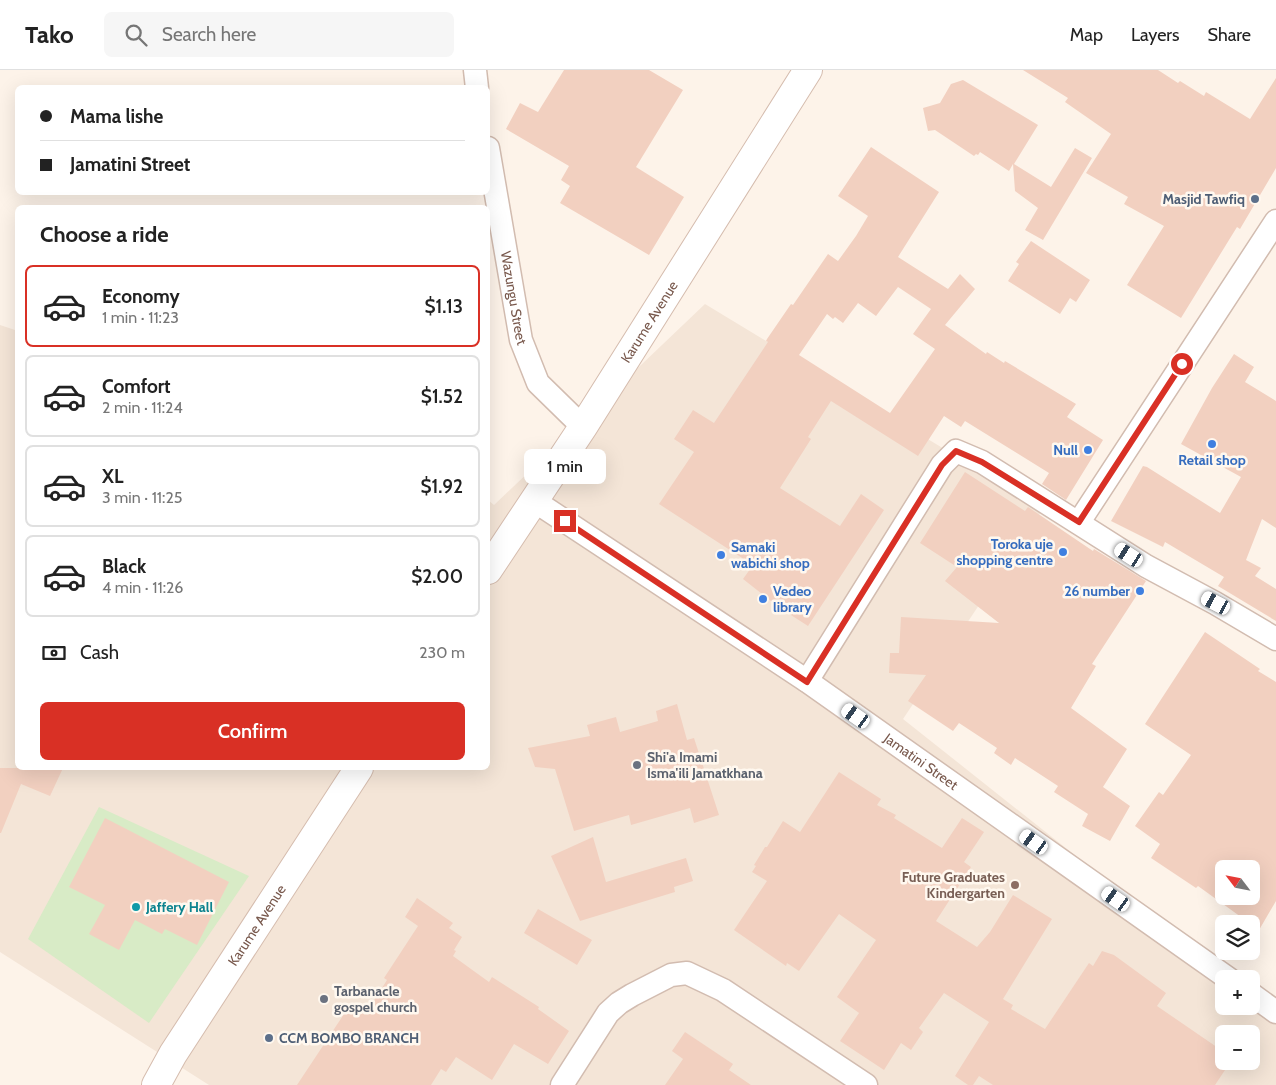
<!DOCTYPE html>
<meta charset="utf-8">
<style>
:root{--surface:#fff;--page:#f6f6f6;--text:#222;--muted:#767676;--line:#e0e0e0;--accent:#d93025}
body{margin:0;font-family:Cabin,sans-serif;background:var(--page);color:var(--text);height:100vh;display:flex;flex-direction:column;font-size:19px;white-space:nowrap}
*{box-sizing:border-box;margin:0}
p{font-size:16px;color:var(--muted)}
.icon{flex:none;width:28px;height:28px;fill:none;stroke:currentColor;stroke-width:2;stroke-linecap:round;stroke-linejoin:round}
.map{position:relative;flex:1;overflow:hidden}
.drawer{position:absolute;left:15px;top:135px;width:475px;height:565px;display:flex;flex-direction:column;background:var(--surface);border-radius:8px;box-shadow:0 5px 20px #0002}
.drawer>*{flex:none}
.top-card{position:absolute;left:15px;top:15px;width:475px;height:110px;border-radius:8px;box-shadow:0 5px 20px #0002;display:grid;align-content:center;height:110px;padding:0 25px;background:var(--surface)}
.needle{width:32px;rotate:302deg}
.tools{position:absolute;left:1215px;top:790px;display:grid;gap:10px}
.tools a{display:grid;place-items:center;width:45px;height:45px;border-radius:8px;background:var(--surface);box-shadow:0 5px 20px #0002;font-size:25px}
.end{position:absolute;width:22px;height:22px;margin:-11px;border:6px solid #d93025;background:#fff;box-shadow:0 0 0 2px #fff}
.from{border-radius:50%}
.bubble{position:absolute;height:35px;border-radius:8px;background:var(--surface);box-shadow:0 5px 20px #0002;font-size:16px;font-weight:600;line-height:35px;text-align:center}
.car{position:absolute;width:15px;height:30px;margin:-15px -8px;border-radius:6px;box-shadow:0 0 4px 1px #0007;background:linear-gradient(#fff 24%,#345 0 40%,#fff 0 76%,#345 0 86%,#fff 0)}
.top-card b{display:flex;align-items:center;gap:18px;height:48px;font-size:19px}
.top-card b+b{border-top:1px solid var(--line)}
.top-card i{width:12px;height:12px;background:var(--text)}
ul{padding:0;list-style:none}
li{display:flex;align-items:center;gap:15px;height:82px;margin:0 10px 8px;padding:0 15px;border:2px solid var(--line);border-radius:8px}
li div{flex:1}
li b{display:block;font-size:19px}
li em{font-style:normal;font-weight:600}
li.current{border-color:var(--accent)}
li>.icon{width:45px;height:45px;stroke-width:1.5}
h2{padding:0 25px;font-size:22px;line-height:60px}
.pay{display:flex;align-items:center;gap:12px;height:55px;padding:0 25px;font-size:19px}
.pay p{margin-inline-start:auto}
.cta{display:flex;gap:10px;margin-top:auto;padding:10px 25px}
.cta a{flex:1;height:58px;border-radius:8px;background:var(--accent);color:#fff;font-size:20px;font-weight:600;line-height:58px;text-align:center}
header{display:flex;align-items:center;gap:30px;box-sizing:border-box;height:70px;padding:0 25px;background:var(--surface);border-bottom:1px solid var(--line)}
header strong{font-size:24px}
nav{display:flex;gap:28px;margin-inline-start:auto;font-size:18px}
.search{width:350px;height:45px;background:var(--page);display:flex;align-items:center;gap:12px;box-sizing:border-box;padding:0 18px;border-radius:8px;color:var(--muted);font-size:19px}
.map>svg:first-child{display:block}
.residential{fill:#f4e5d7;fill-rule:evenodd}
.green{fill:#d8ebc6}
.building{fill:#f2d0c0;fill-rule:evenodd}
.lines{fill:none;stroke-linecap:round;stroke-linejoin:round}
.street-casing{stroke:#d2bcb0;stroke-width:25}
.secondary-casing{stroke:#d5bcae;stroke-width:30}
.street{stroke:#fff;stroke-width:22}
.secondary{stroke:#fff;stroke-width:28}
.route{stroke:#d93025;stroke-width:6}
.service-dot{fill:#5c6f8a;stroke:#fff8ef;stroke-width:2}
.shop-dot{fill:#3f7fe0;stroke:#fff8ef;stroke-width:2}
.worship-dot{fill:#6b7280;stroke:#fff8ef;stroke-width:2}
.education-dot{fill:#8d6e63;stroke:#fff8ef;stroke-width:2}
.culture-dot{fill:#0f9aa8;stroke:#fff8ef;stroke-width:2}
.labels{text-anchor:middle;stroke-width:5;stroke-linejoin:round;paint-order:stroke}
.service-label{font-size:14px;font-weight:bold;fill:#4e5e75;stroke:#fff8ef;text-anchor:end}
.street-label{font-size:14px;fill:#78584c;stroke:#fff8ef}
.shop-label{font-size:14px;font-weight:bold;fill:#366cbe;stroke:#fff8ef;text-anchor:end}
.worship-label{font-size:14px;font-weight:bold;fill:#5b616d;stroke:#fff8ef;text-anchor:start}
.education-label{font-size:14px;font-weight:bold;fill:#785e54;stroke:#fff8ef;text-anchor:end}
.culture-label{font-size:14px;font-weight:bold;fill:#0d838f;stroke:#fff8ef;text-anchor:start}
</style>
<header>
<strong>Tako</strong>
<div class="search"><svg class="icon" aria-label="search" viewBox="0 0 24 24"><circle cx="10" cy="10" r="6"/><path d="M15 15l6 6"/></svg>Search here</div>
<nav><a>Map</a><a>Layers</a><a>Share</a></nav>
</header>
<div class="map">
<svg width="1276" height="1015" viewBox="0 0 1276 1015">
<rect width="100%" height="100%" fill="#fdf3e9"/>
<path class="residential" d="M705,234L1043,439L903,649L1231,909H1224V936H1251L1276,944V1015H209L0,882V255L18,261V698H488V430L494,435ZM1224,964H1251V991H1224Z"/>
<path class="green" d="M99,737L249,806L149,953L28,869Z"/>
<path class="building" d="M564,0H649L683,20L636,97L684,127L649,185L560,133L570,116L561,110L569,96L506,59L520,33L538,42Z
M1023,0H1158L1178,13L1180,11L1204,26L1206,22L1250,49L1276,8V98L1240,159L1237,157L1181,248L1127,215L1164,156L1124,134L1128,127L1086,103L1111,64L1065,32L1068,28Z
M963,10L1038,55L1014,94L1051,117L1075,78L1092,88L1043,170L1025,160L1038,138L1015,121L1013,94L1009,101L980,82L978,85L976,84L974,86L935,60L928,61L923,38L940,33L951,14Z
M871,77L939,122L898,187L948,219L960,204L975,219L945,255L986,284L987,282L1004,293L1005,291L1076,334L1067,347L1103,370L1066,430L1042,414L1049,403L965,351L961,357L944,346L918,386L831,331L808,367L811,369L780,418L840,456L861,424L884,440L808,556L780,538L743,509L753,495L659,434L694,382L674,369L693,340L714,353L768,272L766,271L767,269L791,234L793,235L828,184L838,191L856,166L868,146L838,126ZM898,217L931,239L913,264L935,279L890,343L799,285L827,244L833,249L835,247L843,253L858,233L876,246Z
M1031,171L1090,210L1076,232L1070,228L1060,244L1008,211L1019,194L1016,192Z
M1234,284L1254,297L1245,312L1276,331V458L1262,449L1246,490L1261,498L1255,506L1276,519V551L1218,516L1224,507L1165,472L1163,477L1111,451L1143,396L1147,397L1220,443L1241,407L1181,374L1212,318Z
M965,402L1025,441L1028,437L1093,481L1094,479L1146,511L1092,594L1096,596L1071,638L1127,679L1103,717L1130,736L1110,771L1082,756L1088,744L1054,722L1058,716L1015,688L1011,695L994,683L997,678L959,653L953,661L908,631L926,605L889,603L890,583H899L901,547L999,553L945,511L957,497L920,473Z
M1205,562L1260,599L1258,601L1276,612V831L1259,860L1198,816L1196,818L1151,788L1160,774L1135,756L1159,722L1163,725L1191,685L1145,654ZM1224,799H1251V826H1224Z
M677,634L687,670L694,668L719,745L694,753L690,738L631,755L629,745L574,761L555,699L535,697L528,678L590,666L587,655L616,647L620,662L658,651L656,641Z
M0,698H63L50,726L21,714L1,763H0Z
M839,702L881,729L877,735L896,745L894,748L942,778L962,748L984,762L964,792L971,797L936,851L977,877L990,862L1013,825L1052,849L1003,929L1013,935L1011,939L1045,959L1089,893L1093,896L1102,881L1114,885L1166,923L1157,936L1224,982V991H1231L1215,1015H993L979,1006L973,1015H968L955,1006L989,952L944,923L919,958L923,962L911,980L901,973L884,1000L840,971L859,943L837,927L876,870L839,844L799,901L787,893L786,896L734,860L767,811L752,802L756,796L754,795L765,777H767L783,751L800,762Z
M105,748L229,812L197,875L165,859L162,864L135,850L119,880L89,864L105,835L69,817Z
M593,767L606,812L686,788L693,811L674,817L675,822L580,851L551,786Z
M417,828L453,853L449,858L462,867L454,880L456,881L453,886L489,912L492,907L539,937L538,939L569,961L548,994L514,974L492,1010L456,987L446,1002L441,999L431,1015H297L350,935L365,945L387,910L384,908L418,856L405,847Z
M538,839L592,870L577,895L524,863Z
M685,962L733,994L729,1000L751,1015H665L683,989L672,981Z"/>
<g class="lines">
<defs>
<g id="street">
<path d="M475,0L477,18"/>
<path id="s1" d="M488,78L521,270L538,313L583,357"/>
<path id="s2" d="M533,430L807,611L1229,909"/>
<path d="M1079,452L1276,151"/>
<path d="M807,611L942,395L956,381L982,392L1146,496L1215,533L1276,569"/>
<path d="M1251,924L1276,942"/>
<path d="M562,1015L608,943L619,933L632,925L671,905L687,903L723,920L866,1015"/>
</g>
<g id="secondary">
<path id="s3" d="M488,500L583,357L808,0"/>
<path id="s4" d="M156,1015L173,984L359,698"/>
</g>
</defs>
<use href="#street" class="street-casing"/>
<use href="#secondary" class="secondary-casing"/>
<use href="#street" class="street"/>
<use href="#secondary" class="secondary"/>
</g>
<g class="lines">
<path class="route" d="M565,451L807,612L942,395L956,381L982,392L1079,452L1182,294"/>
</g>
<g class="service-dot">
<circle cx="1255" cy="129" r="5"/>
<circle cx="269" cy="968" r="5"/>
</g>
<g class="shop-dot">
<circle cx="1212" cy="374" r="5"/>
<circle cx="1088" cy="380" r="5"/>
<circle cx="1063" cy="482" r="5"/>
<circle cx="721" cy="485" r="5"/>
<circle cx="1140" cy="521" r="5"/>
<circle cx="763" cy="529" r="5"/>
</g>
<g class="worship-dot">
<circle cx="637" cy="695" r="5"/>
<circle cx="324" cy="929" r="5"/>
</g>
<circle class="education-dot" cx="1015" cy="815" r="5"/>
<circle class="culture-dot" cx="136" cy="837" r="5"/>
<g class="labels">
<g class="service-label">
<text x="1245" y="134">Masjid Tawfiq</text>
<text x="279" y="973" text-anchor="start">CCM BOMBO BRANCH</text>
</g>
<g class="street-label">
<text dy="5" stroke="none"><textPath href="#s1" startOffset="152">Wazungu Street</textPath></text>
<text dy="5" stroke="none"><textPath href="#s3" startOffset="296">Karume Avenue</textPath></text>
<text dy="5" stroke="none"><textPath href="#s2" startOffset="468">Jamatini Street</textPath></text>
<text dy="5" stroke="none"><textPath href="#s4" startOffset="189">Karume Avenue</textPath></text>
</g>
<g class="shop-label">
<text x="1078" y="385">Null</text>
<text x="1212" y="395" text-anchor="middle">Retail shop</text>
<text x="1053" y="479">Toroka uje<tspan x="1053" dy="16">shopping centre</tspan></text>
<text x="731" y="482" text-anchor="start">Samaki<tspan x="731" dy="16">wabichi shop</tspan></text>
<text x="773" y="526" text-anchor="start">Vedeo<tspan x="773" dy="16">library</tspan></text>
<text x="1130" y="526">26 number</text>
</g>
<g class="worship-label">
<text x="647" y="692">Shi'a Imami<tspan x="647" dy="16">Isma'ili Jamatkhana</tspan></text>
<text x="334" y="926">Tarbanacle<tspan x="334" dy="16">gospel church</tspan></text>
</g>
<g class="education-label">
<text x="1005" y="812">Future Graduates<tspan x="1005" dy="16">Kindergarten</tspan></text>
</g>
<g class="culture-label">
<text x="146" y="842">Jaffery Hall</text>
</g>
</g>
</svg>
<div class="tools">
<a><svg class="needle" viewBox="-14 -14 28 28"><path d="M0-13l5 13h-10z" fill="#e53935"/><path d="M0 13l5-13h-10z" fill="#767676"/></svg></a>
<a><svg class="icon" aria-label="layers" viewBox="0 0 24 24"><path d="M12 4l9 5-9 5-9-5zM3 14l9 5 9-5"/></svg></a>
<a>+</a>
<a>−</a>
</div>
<i class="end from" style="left:1182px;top:294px"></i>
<i class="end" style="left:565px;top:451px"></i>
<div class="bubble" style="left:524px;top:379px;width:82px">1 min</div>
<i class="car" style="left:1129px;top:485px;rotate:303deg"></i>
<i class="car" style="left:1216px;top:533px;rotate:298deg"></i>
<i class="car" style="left:856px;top:646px;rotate:305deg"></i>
<i class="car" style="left:1034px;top:772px;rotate:305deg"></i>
<i class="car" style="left:1116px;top:829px;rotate:305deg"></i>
<div class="top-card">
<b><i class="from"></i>Mama lishe</b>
<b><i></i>Jamatini Street</b>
</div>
<section class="drawer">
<h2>Choose a ride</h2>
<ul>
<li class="current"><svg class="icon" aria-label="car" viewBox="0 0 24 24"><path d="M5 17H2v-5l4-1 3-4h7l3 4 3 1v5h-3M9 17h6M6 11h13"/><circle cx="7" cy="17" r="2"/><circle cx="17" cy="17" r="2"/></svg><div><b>Economy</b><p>1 min · 11:23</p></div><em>$1.13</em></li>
<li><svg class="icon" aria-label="car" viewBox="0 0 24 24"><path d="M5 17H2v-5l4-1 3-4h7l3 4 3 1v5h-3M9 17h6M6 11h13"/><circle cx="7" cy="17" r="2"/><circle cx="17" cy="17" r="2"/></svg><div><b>Comfort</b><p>2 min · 11:24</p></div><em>$1.52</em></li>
<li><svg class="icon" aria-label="car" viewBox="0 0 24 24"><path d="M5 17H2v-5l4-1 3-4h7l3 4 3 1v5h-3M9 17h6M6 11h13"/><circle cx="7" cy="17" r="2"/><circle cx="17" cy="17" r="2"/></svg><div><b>XL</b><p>3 min · 11:25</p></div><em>$1.92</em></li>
<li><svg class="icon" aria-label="car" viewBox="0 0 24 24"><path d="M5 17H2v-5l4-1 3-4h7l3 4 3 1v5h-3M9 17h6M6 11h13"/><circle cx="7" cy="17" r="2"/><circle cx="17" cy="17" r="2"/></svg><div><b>Black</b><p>4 min · 11:26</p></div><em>$2.00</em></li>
</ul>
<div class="pay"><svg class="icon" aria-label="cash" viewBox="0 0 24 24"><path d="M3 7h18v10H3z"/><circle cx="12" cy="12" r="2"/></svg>Cash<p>230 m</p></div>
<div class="cta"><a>Confirm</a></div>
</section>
</div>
